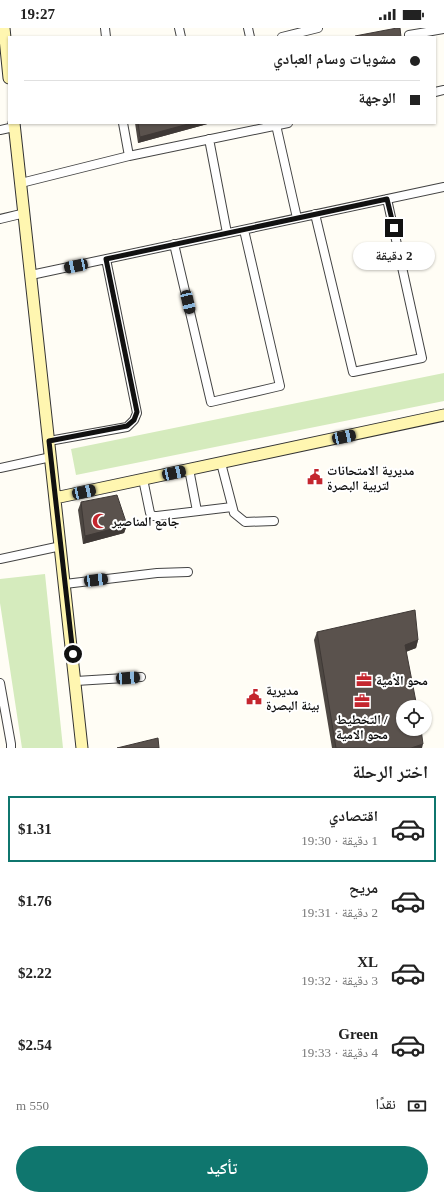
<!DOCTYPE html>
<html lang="ar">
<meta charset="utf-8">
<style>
:root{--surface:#fff;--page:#f6f6f6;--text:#222;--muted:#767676;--line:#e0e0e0;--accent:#0f766e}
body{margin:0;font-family:"Times New Roman","Noto Naskh Arabic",serif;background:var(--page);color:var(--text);direction:rtl;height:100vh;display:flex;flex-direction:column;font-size:15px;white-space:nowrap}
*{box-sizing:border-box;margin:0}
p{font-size:13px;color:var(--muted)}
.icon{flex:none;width:22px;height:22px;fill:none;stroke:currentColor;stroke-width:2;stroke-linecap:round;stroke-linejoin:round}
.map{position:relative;height:720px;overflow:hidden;direction:ltr}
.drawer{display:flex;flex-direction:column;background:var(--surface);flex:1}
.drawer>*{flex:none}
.hud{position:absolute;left:8px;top:8px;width:428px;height:88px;border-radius:0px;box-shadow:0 1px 3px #0004;direction:rtl;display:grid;align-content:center;height:88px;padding:0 16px;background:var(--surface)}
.fabs{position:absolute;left:396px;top:672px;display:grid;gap:8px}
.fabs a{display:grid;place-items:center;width:36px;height:36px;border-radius:50%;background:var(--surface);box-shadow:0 1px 3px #0004;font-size:20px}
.end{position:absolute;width:18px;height:18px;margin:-9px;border:5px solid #111;background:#fff;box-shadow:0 0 0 2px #fff}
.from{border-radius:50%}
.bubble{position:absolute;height:28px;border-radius:14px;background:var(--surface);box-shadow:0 1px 3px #0004;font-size:13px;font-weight:700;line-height:28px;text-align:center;direction:rtl}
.car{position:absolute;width:12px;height:24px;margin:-12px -6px;border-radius:5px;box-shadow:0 0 3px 1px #0007;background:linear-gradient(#222 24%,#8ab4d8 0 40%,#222 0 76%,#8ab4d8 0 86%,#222 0)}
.hud b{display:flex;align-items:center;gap:14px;height:38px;font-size:15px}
.hud b+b{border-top:1px solid var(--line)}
.hud i{width:10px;height:10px;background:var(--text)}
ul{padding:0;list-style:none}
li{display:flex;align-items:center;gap:12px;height:66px;margin:0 8px 6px;padding:0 8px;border:2px solid transparent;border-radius:0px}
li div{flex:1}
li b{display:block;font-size:15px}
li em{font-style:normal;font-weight:700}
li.active{border-color:var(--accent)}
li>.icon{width:36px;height:36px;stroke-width:1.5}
h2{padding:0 16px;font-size:18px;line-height:48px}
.pay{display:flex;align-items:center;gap:10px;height:44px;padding:0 16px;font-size:15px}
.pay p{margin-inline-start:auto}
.button{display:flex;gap:8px;margin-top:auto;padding:8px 16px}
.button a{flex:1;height:46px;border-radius:24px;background:var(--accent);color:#fff;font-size:16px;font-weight:700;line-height:46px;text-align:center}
.status{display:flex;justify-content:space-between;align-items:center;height:28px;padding:0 20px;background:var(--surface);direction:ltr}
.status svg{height:11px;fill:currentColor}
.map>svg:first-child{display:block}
.green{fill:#d5ebbd}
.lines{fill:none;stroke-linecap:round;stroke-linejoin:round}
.street-casing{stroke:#444;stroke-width:10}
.secondary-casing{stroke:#333;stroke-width:13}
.street{stroke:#fff;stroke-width:8}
.secondary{stroke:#fff6b0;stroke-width:11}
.wall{fill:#4d4742}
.shaded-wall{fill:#3f3936}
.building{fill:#5a524d;stroke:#3f3936}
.route{stroke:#111;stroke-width:5}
.labels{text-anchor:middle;stroke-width:4;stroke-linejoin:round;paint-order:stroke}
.poi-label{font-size:13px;font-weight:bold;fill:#111;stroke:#fff;text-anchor:start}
</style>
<div class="status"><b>19:27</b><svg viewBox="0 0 49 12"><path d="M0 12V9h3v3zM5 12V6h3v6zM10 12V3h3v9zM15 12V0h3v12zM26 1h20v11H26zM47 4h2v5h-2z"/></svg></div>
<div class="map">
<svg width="444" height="720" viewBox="0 0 444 720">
<rect width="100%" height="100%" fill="#fffdf5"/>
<path class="green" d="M444,345V373L76,447L71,421Z
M45,546L63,720H22L0,575V551Z"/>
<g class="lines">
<defs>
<path id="street" d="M105,0L106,9
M179,0L181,9
M248,0L250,9
M409,7L444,1
M282,9L318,0
M435,64L444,62
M123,95L129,128
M276,97L297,190
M0,102L14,99
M209,111L227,205
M21,155L129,128L288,95
M315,186L353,344L422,330L387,171
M0,191L25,185
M174,216L211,374L280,358L244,202
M31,247L444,159
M49,413L127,399L134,392L137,385L106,231
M221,435L234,485L245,494L274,493
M0,440L51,429
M189,441L197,483
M143,451L150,485L153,488H157L232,479
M0,531L61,518
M65,556L157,545L188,544
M76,653L141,649
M0,655L11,716V720"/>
<path id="secondary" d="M4,0L9,50
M14,95L82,720
M55,470L444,387"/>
</defs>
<use href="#street" class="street-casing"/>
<use href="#secondary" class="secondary-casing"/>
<use href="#street" class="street"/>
<use href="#secondary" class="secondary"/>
</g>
<path class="wall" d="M135,95H211L138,115Z
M81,474L127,497L124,505L83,516L78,482Z
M317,604L418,612L416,620L406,624L422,720H332L314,612Z"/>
<path class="shaded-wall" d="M192,95H211L138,115L140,109Z
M127,497L124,505L83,516L85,508Z
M418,612L416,620L402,625L405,617Z
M423,716L422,720H411Z"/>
<path class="building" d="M397,0H400L401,9H355V8Z
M138,95H192L140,109Z
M117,467L127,497L85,508L81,474Z
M415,582L418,612L405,617L417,679H403V701H421L423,716L411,720H336L317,604Z
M158,710L159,720H117Z"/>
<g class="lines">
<path class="route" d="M73,626L49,413L127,398L134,392L137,384L106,231L387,171L394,200"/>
</g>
<defs>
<symbol id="civic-bare" viewBox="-9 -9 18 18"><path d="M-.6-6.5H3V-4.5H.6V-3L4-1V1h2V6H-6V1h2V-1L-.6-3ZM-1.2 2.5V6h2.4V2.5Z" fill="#c4262e" stroke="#fff" stroke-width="2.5" paint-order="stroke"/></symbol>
<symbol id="mosque-bare" viewBox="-9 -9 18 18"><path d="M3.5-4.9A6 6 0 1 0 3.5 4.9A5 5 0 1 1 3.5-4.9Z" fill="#c4262e" stroke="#fff" stroke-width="2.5" paint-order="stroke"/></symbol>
<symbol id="office-bare" viewBox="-9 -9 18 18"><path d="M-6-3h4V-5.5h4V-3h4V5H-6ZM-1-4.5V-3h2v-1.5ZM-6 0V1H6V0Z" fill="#c4262e" stroke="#fff" stroke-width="2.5" paint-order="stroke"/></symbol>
</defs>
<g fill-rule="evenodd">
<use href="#civic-bare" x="304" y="438" width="22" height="22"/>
<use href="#mosque-bare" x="89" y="482" width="22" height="22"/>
<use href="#office-bare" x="353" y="641" width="22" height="22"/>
<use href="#civic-bare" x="243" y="658" width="22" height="22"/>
<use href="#office-bare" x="351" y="662" width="22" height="22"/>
</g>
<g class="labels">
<g class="poi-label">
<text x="327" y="447">مديرية الامتحانات<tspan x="327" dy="15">لتربية البصرة</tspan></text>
<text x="112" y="498">جامع المناصير</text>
<text x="376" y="657">محو الأمية</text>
<text x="266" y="667">مديرية<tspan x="266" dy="15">بيئة البصرة</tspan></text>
<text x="362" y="696" text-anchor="middle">التخطيط /<tspan x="362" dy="15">محو الامية</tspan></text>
</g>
</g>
</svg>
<div class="fabs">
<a><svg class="icon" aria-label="locate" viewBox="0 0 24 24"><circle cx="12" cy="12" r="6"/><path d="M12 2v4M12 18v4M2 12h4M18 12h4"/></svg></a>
</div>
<i class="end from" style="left:73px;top:626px"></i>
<i class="end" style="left:394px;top:200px"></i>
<div class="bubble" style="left:353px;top:214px;width:82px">2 دقيقة</div>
<i class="car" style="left:76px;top:238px;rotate:258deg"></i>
<i class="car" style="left:188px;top:274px;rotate:167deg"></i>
<i class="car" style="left:344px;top:409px;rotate:78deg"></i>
<i class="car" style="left:174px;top:445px;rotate:78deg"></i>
<i class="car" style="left:84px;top:464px;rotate:78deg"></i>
<i class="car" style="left:96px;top:552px;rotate:83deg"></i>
<i class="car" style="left:128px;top:650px;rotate:86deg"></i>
<div class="hud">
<b><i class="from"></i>مشويات وسام العبادي</b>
<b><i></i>الوجهة</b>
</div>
</div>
<section class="drawer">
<h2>اختر الرحلة</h2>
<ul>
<li class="active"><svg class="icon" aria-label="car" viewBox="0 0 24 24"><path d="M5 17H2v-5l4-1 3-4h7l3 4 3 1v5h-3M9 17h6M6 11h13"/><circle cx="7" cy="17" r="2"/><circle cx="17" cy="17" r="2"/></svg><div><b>اقتصادي</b><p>1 دقيقة · 19:30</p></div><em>$1.31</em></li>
<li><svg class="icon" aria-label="car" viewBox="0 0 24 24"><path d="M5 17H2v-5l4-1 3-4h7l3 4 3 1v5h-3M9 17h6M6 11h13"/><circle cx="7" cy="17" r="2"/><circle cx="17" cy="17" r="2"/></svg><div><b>مريح</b><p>2 دقيقة · 19:31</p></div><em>$1.76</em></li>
<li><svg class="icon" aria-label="car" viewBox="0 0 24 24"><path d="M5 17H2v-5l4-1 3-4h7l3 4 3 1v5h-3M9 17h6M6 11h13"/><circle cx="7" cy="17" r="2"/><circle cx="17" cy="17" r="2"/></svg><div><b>XL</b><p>3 دقيقة · 19:32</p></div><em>$2.22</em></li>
<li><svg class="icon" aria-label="car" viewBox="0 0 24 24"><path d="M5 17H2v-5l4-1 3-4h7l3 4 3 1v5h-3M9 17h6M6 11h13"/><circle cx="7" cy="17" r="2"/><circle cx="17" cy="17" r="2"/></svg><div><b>Green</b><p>4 دقيقة · 19:33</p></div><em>$2.54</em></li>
</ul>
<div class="pay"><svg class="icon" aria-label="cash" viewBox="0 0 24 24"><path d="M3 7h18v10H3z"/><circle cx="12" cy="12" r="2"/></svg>نقدًا<p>550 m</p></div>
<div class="button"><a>تأكيد</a></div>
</section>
